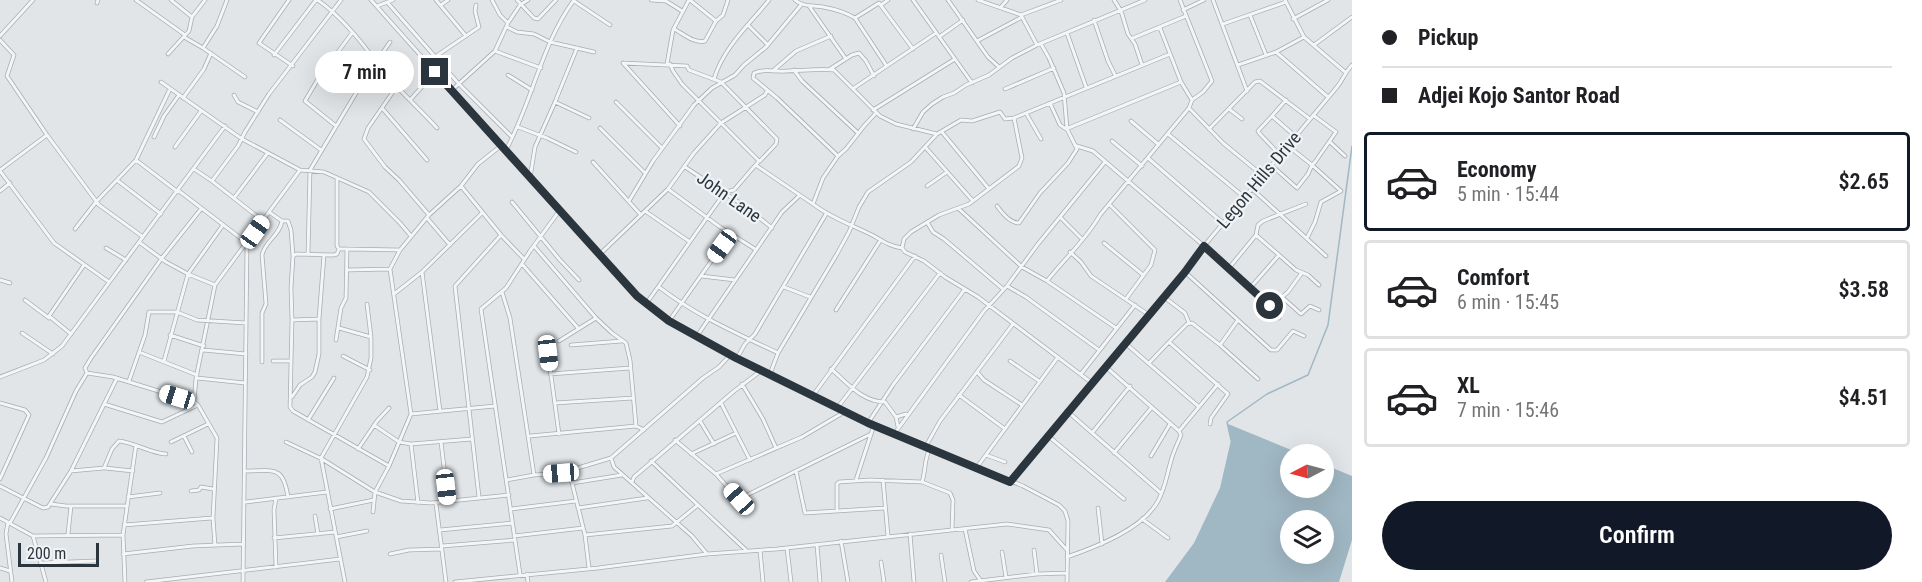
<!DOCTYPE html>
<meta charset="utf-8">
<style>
:root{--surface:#fff;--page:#f2f2f2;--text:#202124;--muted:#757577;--line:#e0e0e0;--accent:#111827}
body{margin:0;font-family:"Roboto Condensed",sans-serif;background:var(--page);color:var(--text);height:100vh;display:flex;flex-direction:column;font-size:22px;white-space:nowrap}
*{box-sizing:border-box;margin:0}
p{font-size:20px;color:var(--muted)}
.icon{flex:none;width:33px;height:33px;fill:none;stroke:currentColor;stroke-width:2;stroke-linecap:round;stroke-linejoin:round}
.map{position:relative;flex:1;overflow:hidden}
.side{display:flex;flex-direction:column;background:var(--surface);width:570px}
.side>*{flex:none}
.guide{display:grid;align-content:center;height:132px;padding:0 30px;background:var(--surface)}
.needle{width:39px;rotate:264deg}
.controls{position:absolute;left:1280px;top:444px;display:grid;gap:12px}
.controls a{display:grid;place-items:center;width:54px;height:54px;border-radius:50%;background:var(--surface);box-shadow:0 6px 24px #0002;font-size:30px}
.scale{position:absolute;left:18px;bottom:15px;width:81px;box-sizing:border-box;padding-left:6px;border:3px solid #2b353e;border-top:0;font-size:16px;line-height:21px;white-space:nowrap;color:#2b353e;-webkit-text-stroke:4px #f0f3f6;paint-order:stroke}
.end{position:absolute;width:27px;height:27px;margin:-14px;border:8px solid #2b353e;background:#fff;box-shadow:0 0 0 3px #fff}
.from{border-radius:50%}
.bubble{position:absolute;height:42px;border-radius:21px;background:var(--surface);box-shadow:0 6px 24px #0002;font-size:20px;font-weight:600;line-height:42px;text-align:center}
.car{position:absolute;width:18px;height:36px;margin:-18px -9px;border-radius:8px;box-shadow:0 0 4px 2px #0007;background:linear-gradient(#fff 24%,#345 0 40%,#fff 0 76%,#345 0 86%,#fff 0)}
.guide b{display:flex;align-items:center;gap:21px;height:57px;font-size:22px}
.guide b+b{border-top:2px solid var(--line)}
.guide i{width:15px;height:15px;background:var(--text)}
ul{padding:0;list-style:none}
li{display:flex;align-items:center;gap:18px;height:99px;margin:0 12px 9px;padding:0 18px;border:3px solid var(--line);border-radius:6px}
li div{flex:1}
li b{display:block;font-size:22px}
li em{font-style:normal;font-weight:600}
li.on{border-color:var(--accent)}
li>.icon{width:54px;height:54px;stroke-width:1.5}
.action{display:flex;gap:12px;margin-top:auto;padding:12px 30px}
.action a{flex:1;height:69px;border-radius:36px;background:var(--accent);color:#fff;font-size:24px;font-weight:600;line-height:69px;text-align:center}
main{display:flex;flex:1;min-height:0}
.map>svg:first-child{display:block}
.water{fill:#a0b8c4;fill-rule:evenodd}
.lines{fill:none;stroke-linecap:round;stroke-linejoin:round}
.stream{stroke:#a0b8c4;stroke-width:1.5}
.minor-casing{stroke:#a7adb2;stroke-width:4.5}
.minor{stroke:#f3f5f7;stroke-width:3}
.route{stroke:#2b353e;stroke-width:8}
.labels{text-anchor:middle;stroke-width:4.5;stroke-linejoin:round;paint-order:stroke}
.street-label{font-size:18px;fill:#2b353e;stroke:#f0f3f6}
</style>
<main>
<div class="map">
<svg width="1352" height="582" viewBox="0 0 1352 582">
<rect width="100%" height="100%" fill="#e1e5e8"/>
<path class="water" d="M1228,424L1301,454H1290V488H1323V464L1352,476V540L1339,582H1165L1194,543L1220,488L1231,440ZM1290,520H1323V554H1290Z"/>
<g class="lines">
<path class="stream" d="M1231,440L1227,422L1267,394L1308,375L1328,325L1352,146"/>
<defs>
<path id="minor" d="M136,0L185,35
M171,0L192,17L205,0
M227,0L217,26L203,48L245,77
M289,0L259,43L293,66
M371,0L530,178L646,304L669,321L737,358L868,423L1023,486L1059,505L1065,511L1068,521L1067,582
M436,0L466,36
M492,0L500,15L508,23
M517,0L534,18L538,19L556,0
M651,0L666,1L682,11
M690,0L716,21
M795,0C803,7 812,5 823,7C834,9 845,12 855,18L886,65
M913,0L972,83
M948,0L988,57L999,67
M978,0L1021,15L1037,45
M1114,0L1121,11L1128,34L1135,44L1142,65
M1180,0L1212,81L1203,92L1192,100
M1213,0L1247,91
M1285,0L1304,37L1345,72
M574,1L610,25
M387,2L459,84L512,137
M97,3L98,0
M441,5L448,0
M881,5L888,0
M377,6L393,0
M809,6L846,59
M1001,7L1007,0
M1183,10L1204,0
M1021,15L1061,0
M1250,15L1266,55
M855,18L879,3L913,49
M1293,19L1328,0
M1094,20L1108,61L1115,75
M1223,24L1286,2
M748,25L768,45
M507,27L517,32L534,34L550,42L594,52
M674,29C684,34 694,44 705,41L716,21L723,15L728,0
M1067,33L1086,87
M0,36L33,0
M184,37L203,48
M939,37L963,20
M1133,38L1186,16
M0,40L14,55L7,76L47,135
M977,41L1022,17
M1314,45L1352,17
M495,51L541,68
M1276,52L1328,97
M168,54L189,31L192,17
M274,55L316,0L319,1C343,18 362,42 379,66C396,88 418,107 437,128
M426,63L479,27L475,11L476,5
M623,63L687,66L689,70L721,82L777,139L776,144L760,161
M623,63L680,126
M667,64L673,30L689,0
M1238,65L1276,52L1304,37
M830,69L852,55L859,53L866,61L874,76
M774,70L796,51L831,36
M794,70L802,81L858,133
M508,75L532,90
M714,79C723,48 749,25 769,0
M161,82L242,139L300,170L215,285L196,378L194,402
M397,86L368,128L364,139L385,167L399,180L429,215
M854,88L936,33
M1005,89L1054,68
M452,90L495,51L508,23L520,5L528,0
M234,95L238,102L258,112
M183,98L204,69L211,53
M411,99L435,72
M555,102L577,48
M616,102L662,148
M1050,103L1060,125L1066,129L1181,82
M382,108L427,160
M1189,108L1223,143L1262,175
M1229,109L1242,119
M873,110L955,59
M876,113L864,126L846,149L838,156L823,178L813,204C831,218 852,225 872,235C883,241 889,246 902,248L905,252L924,261L945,277L978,297L1092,383
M1026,113L1041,139
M1272,116L1286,100
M1014,118L1170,54
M280,120L321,150
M1131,121L1158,144
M336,126L305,101L318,79L352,33
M518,127L547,138L576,152
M600,128L645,173
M913,129L923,112L932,104L943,97L954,93L966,85L989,75L1012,58L1037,45L1145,0
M1209,129L1255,82L1260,81L1310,119
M942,132L989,189
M1168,134L1244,197
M154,137L164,116L179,95
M1112,141L1142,166
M1330,142L1345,156
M1077,146L1093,151L1239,276L1279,318
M1288,146L1312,165L1315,162L1336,132L1313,115
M175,147L201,111
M926,148L973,201
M506,150C532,102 542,43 574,0
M1279,154L1260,134L1258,131L1272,116L1295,136
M838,156L777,98L753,78L754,73C763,69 768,71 777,71C796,72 815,68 834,70L880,116L896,124L937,134
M1148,158L1223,223
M136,160L178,192
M593,162L641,215
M1271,165L1297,188L1308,174L1312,165L1341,191L1321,202L1315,222L1307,238
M757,166L813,204
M685,167L746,207L772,228
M194,169L212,181
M0,170L47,135L99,205L143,237
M300,170L324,172L369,192L400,223L411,236
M0,171L54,243L109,282
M530,178L535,147L555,102L589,118
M118,181L161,214
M461,186L501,235L524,259
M927,186L947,172
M1251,188L1326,256
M668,189L720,227L755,249
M0,191L10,183
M179,191L247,243
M234,198L267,154
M629,201L653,161L694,105L712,88L735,75L744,65L766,47L801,5
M512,202L560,260L579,280
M1109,204L1155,250L1151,265L1126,299
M997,206C1002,213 1010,223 1019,223L1040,193L1068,163L1077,149L1067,129L1064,93L1049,58L1041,44
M959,209L1022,267L1047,281L1116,328
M645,211L690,242
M1060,217L1082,239
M427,218L450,245
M263,221L212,181L238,146L245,132L269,94L341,0
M282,221H288L291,230L293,256
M927,222L933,232L944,239L1003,289
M75,229L96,202L136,160L169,91
M139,242L166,262L188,274L215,285
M1104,243L1142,274
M534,246L596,318L612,333L626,343L630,360L636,426
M106,248L126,260
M347,249L400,250
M1070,252L1081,262L1091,276L1149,315
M308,254L310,170L362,83L390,42
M600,254L668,189L694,153L721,123L765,95L767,91
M324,255L319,319L292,320L290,407L293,411L389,466
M1279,255L1296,270L1308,275L1319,285
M522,264L578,328
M1229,268L1256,235L1258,225L1263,221L1306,204
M347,270L390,269
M1185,272L1271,350H1277L1293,331L1304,336
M701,276L735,280
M0,280L10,283
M1047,281C1064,259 1086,240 1100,215L1189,108L1192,100L1181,82L1160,28
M1007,286L1026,297L1099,350
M659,287C695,315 736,333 778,353
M784,287L810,297
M1251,287L1279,255L1256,235
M502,292L510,318L534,475
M394,294L422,272
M1164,297L1185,313L1189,323
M1282,297L1301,314L1310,306L1319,310
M25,300L49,318
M367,304L371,337
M646,304L725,192L734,190L759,161L682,84L673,71L670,64
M1270,307L1288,292L1301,274
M836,310L880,241
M292,320L291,288L293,256L296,254L334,255L337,254L339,249
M669,321L731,233
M339,328L371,337V358L367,377L321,458L345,582
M22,333L53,354
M71,334L49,316L84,265
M170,335L204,346
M697,336L782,212L799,196
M336,340L341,308L346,298L347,249H339L337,246V178
M559,341L596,318
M1169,342L1187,324L1192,323L1220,345L1258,379
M1125,343L1198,406
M571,345L622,341
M1220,345L1238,320
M203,350L246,354
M139,352L197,375
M548,353L559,434
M343,356L370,370
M737,358L745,344L755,334L826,214
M164,361L188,274L223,225
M273,361H291
M1010,361L1039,381
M262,362V313L266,304L262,255C265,241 280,235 282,221L269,212
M1150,362L1169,342L1228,394L1211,418L1210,424
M1106,367L1179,431
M831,369C848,383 862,402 885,402L896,417L906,414
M977,372L984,380L1022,405
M87,373L113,377L194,402L198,405L217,438L213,518L215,546
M550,374L630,368
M770,374L778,353L837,254L849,232L859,207L868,192L911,162L937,134L961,120L972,121L1000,112L1005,119L1014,118L1022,158L1019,166L969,204L939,215L911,232L904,239L902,248
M1081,374L1135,305
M0,377L44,360L62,346L225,126
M197,378L245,383
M129,381L145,335L149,312H177L197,320L246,323
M742,384L763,419L776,448
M814,394L915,256
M959,395L1005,429
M292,397L300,385L312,377L315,372L319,354V319
M0,403L25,410L29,415L0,479
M555,403L633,398
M721,403L750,460
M104,404L162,422L198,405
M838,407L940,273
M440,411L422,272L482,213
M1067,411L1161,493
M411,414L495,406
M896,417L898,427
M308,420L334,378
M700,421L714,444
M868,423L893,385L965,289
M374,425L399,442L411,444L472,439
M895,433L984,311L1007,286L1038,244L1105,162
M1092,433L1130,386
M1047,435L1124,499
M184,436L192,452
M530,436L636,426L644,430
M675,440L716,474L744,506
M171,442L208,424
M286,442L322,459L375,492L401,501L431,503L509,495
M441,442L448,501
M411,444L418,503
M926,446L940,421L1013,324
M358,449L377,421L389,408
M1114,453L1152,407
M691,454L736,433
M986,455L1005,462
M1151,456L1170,424
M611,458L614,467L692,536L707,554
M651,461L747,551
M977,467L1058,357
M105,468L133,471
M71,471L104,468L112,449L119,441C136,443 150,453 166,454
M246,471C274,471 283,465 288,497
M569,471L585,535L589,568
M796,471L805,513L885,508
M716,474L802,437L846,411
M507,480L534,475L561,473L611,458L703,378L719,367L731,354
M856,480L874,425
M883,480L888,536
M1010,481L1185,272L1204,246L1337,87C1343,80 1345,72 1352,65
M632,482L634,477L733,392L762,370
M922,482L950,493L953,500L952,530
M572,483L622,475
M0,486L43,508L48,507L71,471L117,378
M191,491L199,490L201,487L213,489
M128,497L160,493
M479,497L455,286L501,235
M739,499L871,434
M246,502L327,492
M51,504L66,506H127
M436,504L446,582
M578,508L647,498
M1098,508L1102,544
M330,509L374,500
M511,509L576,501
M837,510V484L839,482L870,480L922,482C926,470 924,459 930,448
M373,512L375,492L389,466L411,414L390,269L400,250L429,215L461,186L478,164L502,145
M315,516L318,534
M0,518L33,536L46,582
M1142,519L1168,538
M8,522L6,534L12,582
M10,523L46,458L76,391L87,373L85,368L91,358L162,258L201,209
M124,525L212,518
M965,529L974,571L981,581
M440,530L512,523
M68,534L71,506
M910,534L914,582
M585,535L672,526L698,505
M33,536L123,535
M514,536L583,528
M336,537L367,531
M274,538L335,532
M841,541L848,582
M817,545L820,582
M442,546L515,540
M787,548L791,582
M760,550L763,582
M1034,550L1037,574
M1002,552L1006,577
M123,554L193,546L243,544
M390,554L409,550L442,549
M941,555L945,582
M1067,557C1096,547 1143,529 1158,501C1165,489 1167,474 1171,461C1173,452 1178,443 1181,435L1179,431L1218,384
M881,562L884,582
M41,563L95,561
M276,567L274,510L276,498
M0,568L10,571
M520,574L481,309L506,288L530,251L560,210
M527,574L528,582
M125,582L123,535L136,445
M146,582L340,559
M243,582L247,244
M455,582L598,568L707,554L777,549L1007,524L1049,530L1067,550
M971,582L1037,574L1067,573"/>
</defs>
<use href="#minor" class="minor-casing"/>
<use href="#minor" class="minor"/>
</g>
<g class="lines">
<path class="route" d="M435,72L637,296L669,321L736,358L868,423L1010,482L1185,272L1204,246L1270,306"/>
</g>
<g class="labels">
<g class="street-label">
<text transform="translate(1259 180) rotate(-50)" y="6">Legon Hills Drive</text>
<text transform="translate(729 197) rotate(35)" y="6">John Lane</text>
</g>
</g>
</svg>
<div class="controls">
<a><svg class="needle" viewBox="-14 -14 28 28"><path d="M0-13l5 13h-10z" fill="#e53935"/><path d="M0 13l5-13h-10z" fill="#757577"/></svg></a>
<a><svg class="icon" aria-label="layers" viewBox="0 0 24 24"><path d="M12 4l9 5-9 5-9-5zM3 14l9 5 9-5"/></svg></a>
</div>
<div class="scale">200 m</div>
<i class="end from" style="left:1270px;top:306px"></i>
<i class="end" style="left:435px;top:72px"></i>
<div class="bubble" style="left:315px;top:51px;width:99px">7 min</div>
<i class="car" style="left:255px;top:232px;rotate:35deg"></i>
<i class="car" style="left:722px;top:246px;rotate:216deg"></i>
<i class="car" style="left:548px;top:353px;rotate:173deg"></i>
<i class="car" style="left:177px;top:397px;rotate:287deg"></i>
<i class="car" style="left:561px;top:473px;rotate:266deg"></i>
<i class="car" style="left:446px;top:487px;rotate:173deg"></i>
<i class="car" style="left:739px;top:499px;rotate:318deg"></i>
</div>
<section class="side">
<div class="guide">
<b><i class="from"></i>Pickup</b>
<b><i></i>Adjei Kojo Santor Road</b>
</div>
<ul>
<li class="on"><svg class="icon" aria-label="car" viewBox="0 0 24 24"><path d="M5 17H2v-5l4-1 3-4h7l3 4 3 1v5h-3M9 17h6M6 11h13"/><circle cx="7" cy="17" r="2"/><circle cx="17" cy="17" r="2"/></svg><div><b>Economy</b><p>5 min · 15:44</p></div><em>$2.65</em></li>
<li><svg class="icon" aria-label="car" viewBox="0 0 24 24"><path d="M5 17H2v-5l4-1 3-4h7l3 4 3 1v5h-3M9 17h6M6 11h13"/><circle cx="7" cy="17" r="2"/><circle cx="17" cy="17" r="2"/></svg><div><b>Comfort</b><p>6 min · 15:45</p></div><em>$3.58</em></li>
<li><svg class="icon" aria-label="car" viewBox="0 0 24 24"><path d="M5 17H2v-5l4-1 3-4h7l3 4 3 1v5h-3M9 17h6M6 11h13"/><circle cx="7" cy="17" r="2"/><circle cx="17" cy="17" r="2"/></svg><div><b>XL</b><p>7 min · 15:46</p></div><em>$4.51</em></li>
</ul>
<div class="action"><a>Confirm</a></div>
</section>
</main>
